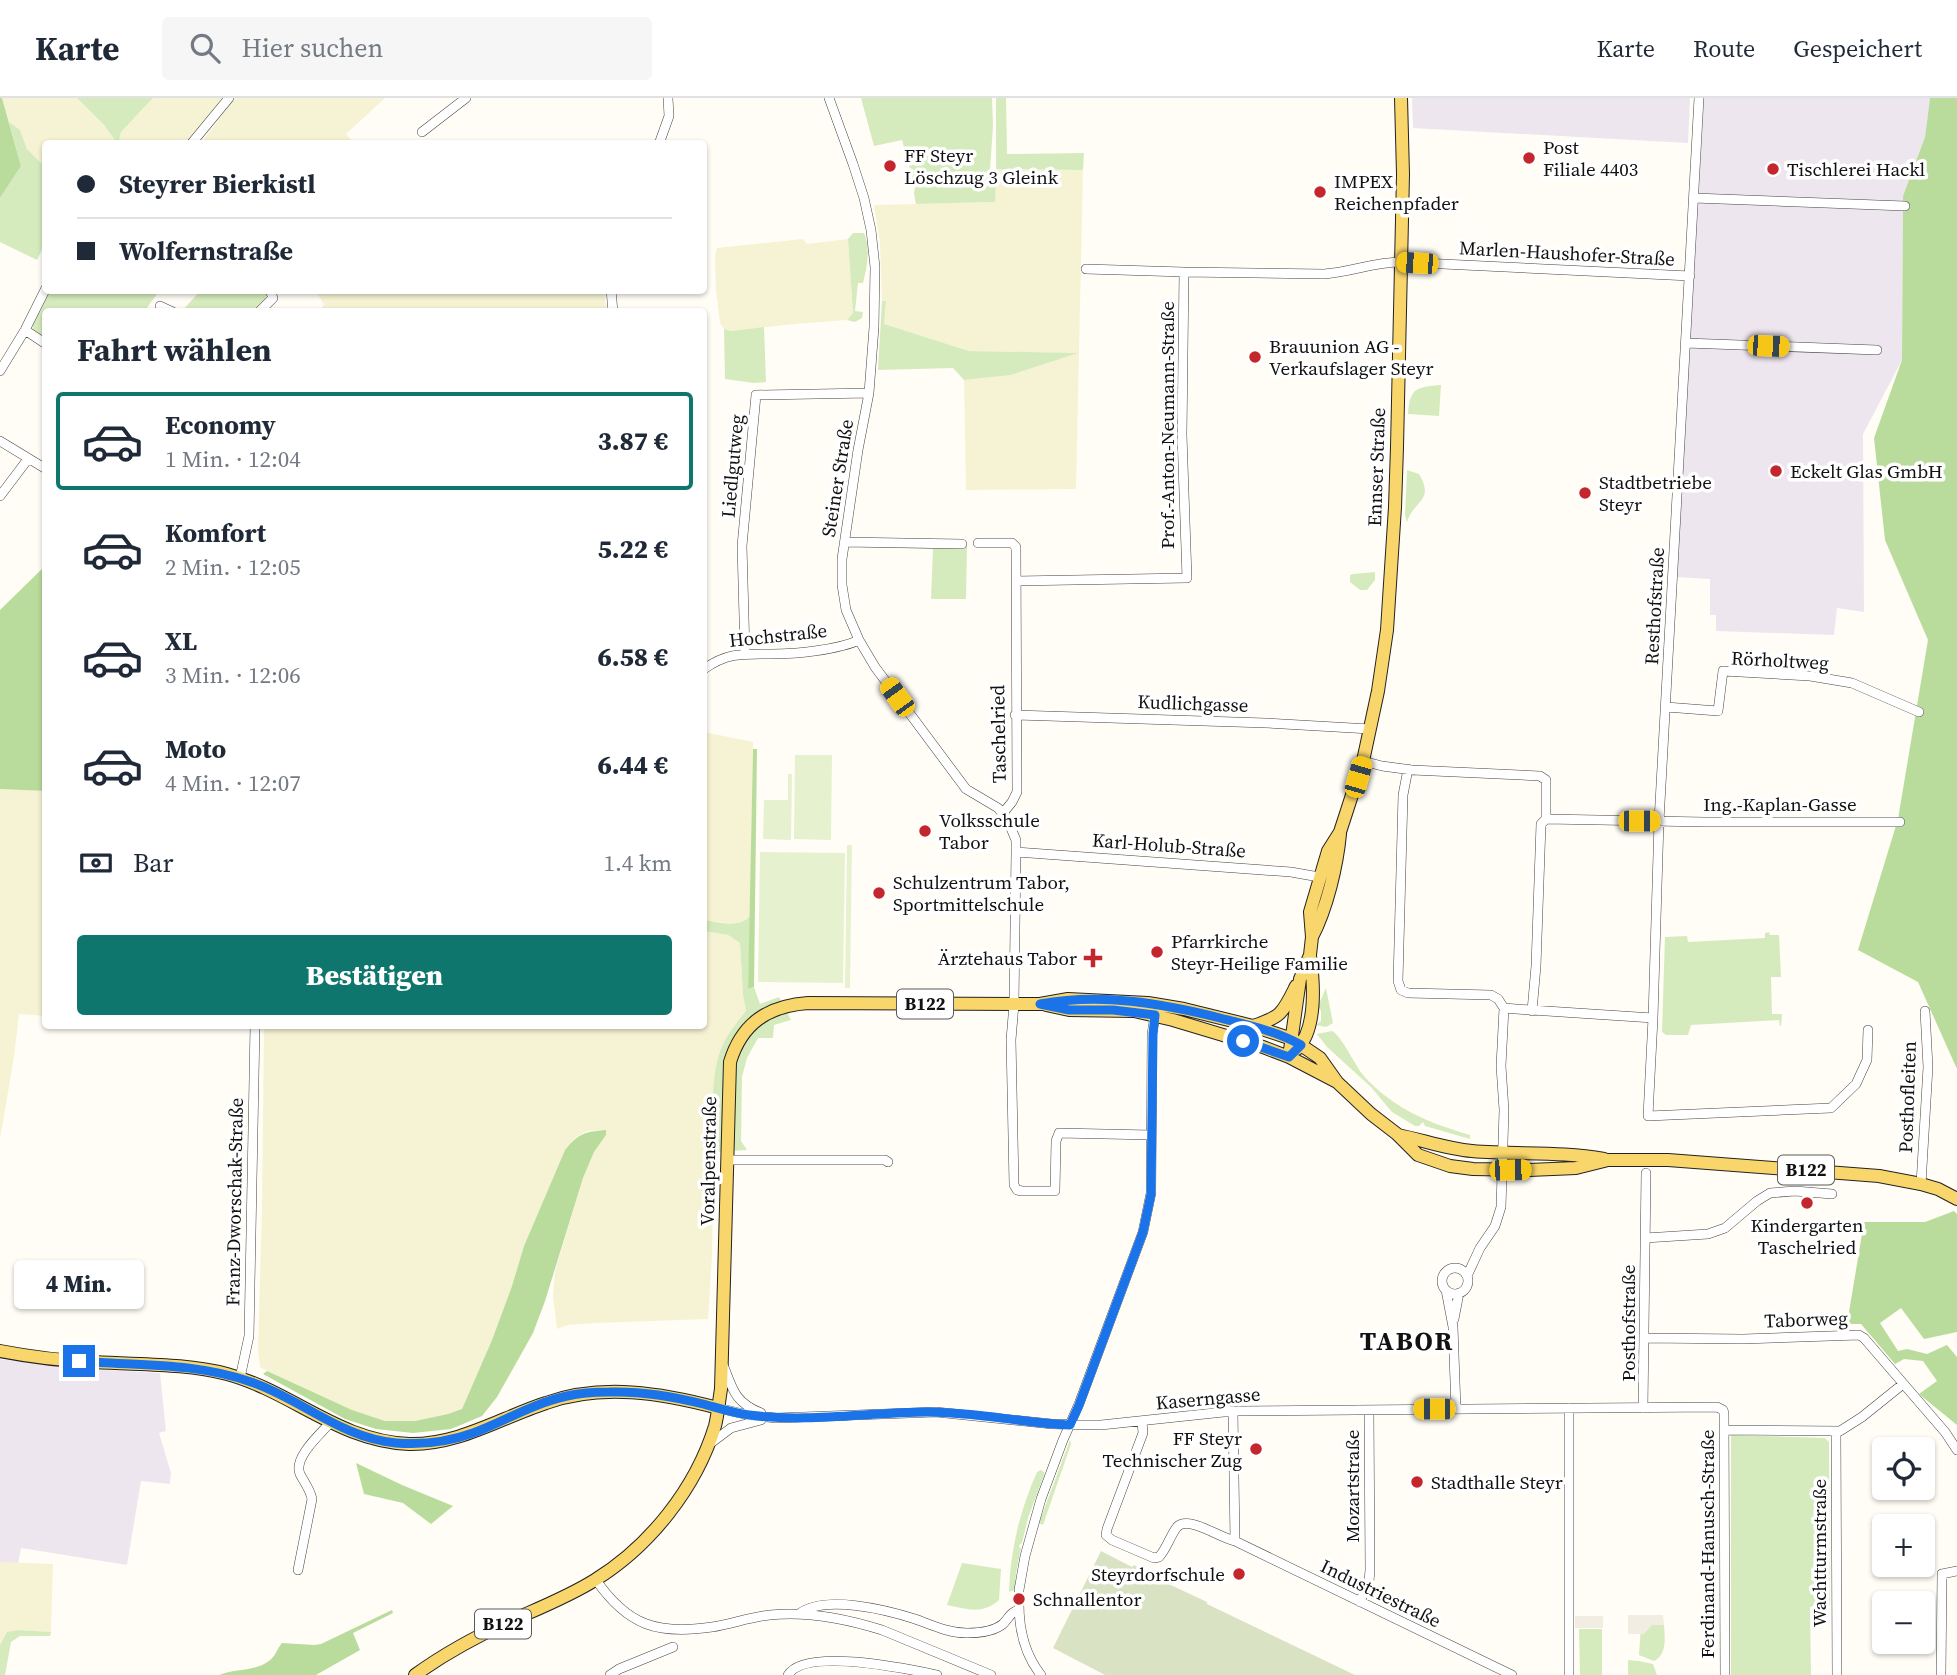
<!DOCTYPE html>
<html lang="de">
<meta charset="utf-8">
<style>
:root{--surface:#fff;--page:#f6f6f7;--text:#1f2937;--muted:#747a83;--line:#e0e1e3;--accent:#0f766e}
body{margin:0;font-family:"Source Serif 4",serif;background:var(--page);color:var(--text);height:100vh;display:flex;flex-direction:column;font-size:26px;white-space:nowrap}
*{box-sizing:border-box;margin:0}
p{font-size:23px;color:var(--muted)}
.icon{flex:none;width:38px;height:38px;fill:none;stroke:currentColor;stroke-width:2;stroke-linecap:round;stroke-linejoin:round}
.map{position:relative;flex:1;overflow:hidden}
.side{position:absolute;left:42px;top:210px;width:665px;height:721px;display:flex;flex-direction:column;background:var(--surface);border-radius:7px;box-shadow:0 2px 5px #0004}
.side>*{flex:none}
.top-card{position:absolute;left:42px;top:42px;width:665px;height:154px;border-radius:7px;box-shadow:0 2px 5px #0004;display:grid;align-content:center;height:154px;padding:0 35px;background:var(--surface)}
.controls{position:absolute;left:1872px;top:1339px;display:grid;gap:14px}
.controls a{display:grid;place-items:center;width:63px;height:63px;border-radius:7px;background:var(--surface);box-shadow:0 2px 5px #0004;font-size:35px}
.end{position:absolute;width:32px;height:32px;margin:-16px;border:9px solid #1a73e8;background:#fff;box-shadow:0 0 0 4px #fff}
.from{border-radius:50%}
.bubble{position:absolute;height:49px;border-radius:7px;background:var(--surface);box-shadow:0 2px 5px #0004;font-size:23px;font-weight:800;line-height:49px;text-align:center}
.car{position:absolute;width:21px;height:42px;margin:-21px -10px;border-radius:9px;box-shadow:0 0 5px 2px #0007;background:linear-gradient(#f5c518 24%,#345 0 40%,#f5c518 0 76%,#345 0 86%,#f5c518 0)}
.top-card b{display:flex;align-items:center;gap:24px;height:66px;font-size:26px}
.top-card b+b{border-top:2px solid var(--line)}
.top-card i{width:18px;height:18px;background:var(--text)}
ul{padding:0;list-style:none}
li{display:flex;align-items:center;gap:21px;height:98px;margin:0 14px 10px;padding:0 21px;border:4px solid transparent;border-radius:7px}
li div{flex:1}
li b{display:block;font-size:26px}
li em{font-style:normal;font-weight:800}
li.active{border-color:var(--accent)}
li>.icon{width:63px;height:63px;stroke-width:1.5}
h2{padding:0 35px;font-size:32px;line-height:84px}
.pay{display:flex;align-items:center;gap:18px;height:77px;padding:0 35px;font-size:26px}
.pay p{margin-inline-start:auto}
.action{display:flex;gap:14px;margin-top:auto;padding:14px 35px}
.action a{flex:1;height:80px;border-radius:7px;background:var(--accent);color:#fff;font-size:28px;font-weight:800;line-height:80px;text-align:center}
header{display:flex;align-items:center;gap:42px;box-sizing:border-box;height:98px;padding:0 35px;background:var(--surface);border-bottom:2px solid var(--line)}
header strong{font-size:33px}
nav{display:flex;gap:38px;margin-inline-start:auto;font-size:24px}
.search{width:490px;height:63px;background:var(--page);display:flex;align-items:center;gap:18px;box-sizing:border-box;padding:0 24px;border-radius:7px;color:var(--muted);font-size:26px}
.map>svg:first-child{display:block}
.industrial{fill:#eee6ef}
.farmland{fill:#f6f3d4}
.green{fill:#d5ebbd}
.forest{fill:#b9dc9c}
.cemetery{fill:#d9e3c4}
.pitch{fill:#e6f2cf}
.plaza{fill:#f1ede2}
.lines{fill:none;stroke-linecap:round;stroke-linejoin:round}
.minor-casing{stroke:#444;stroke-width:10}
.major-casing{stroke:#222;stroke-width:14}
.minor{stroke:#fff;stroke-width:9}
.major{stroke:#f9d66b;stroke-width:12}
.route{stroke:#1a73e8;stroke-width:9}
.poi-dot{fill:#c4262e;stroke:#fff;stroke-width:2.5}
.labels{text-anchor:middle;stroke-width:7;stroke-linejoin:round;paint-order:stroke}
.shield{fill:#fff;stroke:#585858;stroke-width:2}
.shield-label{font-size:18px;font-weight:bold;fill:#111}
.poi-label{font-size:19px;fill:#111;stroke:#fff;text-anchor:start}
.street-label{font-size:19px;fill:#111;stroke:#fff}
.district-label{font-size:26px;font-weight:bold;letter-spacing:2px;fill:#111;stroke:#fff}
</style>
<header>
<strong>Karte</strong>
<div class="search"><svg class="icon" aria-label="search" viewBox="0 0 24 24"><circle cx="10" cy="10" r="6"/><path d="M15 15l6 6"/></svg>Hier suchen</div>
<nav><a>Karte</a><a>Route</a><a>Gespeichert</a></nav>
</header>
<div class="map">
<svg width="1957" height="1577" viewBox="0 0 1957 1577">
<rect width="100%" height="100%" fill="#fffdf5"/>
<path class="industrial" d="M1412,0H1690L1688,45L1413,30Z
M1704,0H1930L1925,39L1903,98L1902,262L1863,336L1864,514L1837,510L1834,537L1716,533V517H1710V481L1677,479Z
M0,1261L70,1270L160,1275L166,1333L159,1335L171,1375L170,1386L141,1383L127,1467L21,1450L18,1466L0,1464Z"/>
<path class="farmland" d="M2,0H77L104,27L118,45L121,34L153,0H223L185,45L46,46L45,69L27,51L20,32L9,24Z
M235,0H385L346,36L354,45L200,46Z
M996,71L1083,72L1076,391L966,392L964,282L1011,277L1076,255L969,253L883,226L886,204L882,203L880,144L874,107L995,104Z
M803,141L807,146L848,141L853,215L847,222L794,226L731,233L724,231L720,225L716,193L715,158L717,150Z
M316,193H604L607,213H319L324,207Z
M704,634L753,644L750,818L745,823L734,826L704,822Z
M0,691L46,693L45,918L19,916L14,959L0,1041Z
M704,833L728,837L740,845L743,897L746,913L734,929L723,947L715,979L712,1157L708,1221L595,1225L568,1227L557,1231L553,1198L555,1173L583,1080L594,1054L606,1037L605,1032L587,1033L576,1039L565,1052L524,1148L512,1188L492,1242L462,1311L448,1316L415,1323H385L352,1312L294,1287L260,1269L258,1252L262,1112L264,928H704Z
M0,1464L53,1466L51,1534L18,1532L8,1534L0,1547Z"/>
<path class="green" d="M77,0H153L121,34L118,46L104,27Z
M861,0H992L993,28L989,85H996L995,104L916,106L914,96L915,89L902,42L874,48Z
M996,0H1006L1007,56L1084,55L1083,72L996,71Z
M9,24L20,32L27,51L45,69V145L37,162L0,144V100L21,68Z
M853,135H864C871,152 867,168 863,185H858L855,213L863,214L862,220L855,224L847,222L853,215L848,141Z
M75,192H152L157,196L146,211L148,213L46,214L45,243L34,235L32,225L49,194L56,196L73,194Z
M200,193H267C268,202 261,207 254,213H182Z
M882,203H886L884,226L969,253L1078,255L1011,277L964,282L953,270L878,272Z
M764,229L766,284L754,285L725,281L724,231L731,233Z
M1441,287L1439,318L1408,316C1410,290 1416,289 1441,287Z
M1407,372L1419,376C1435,403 1414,402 1407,424L1405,417Z
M854,447L967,448L966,501H931L933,451L853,449Z
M1375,474V482L1367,492H1360L1350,484V477L1353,476Z
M750,818L748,891L754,889L760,906L779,899L791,922L774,927L773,940H758L747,960L742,979L741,1043L747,1052L713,1054C713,1021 709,974 724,944C730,933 738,923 746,913L743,897L740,845L728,837L704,833V822C719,824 739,831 750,818Z
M1769,834L1770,837H1779L1781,879H1771L1772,916H1782L1781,928H1780L1779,922L1691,927L1688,937H1666L1662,934L1665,839L1687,838L1688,844L1765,840V835Z
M1326,890L1333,925L1326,929L1316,927L1321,923V913L1318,908Z
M1332,933C1341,937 1355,967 1363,977C1392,1010 1429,1025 1470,1037V1041L1425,1028L1423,1024L1419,1028H1415L1392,1014L1371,989L1327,949L1317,936Z
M1731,1337L1825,1340L1829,1344L1830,1506L1829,1509H1810L1811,1577H1731Z
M1070,1342L1071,1346L1043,1427L1039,1425Z
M1041,1372L1044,1374V1377L1028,1420L1022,1445L1020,1446L1019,1449L1021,1450L1016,1475L1015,1492L1009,1494C1010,1453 1020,1412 1037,1374Z
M962,1465L1001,1471L999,1502C983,1517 966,1511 947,1507Z
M1641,1527H1664C1665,1540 1667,1557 1654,1563L1639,1557Z
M1579,1531H1602V1577H1580Z
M18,1532L51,1534L50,1538H20L11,1544L5,1577H0V1547L7,1534Z
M1628,1562L1639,1563L1653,1566L1657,1577H1628Z"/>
<path class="forest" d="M0,0H2L21,68L0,100Z
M1930,0H1957V971L1918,884L1858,852L1898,721L1928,542L1885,442L1874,340L1902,262L1903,98L1925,39Z
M45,468V693L0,691V512Z
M753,651H757L754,889L748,891Z
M606,1032V1037L594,1054L583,1080L545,1203L533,1235L497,1299L482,1318L451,1331L413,1335L376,1331L345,1321L263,1276L267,1273L352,1312L385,1323H415L448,1316L462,1311L492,1242L512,1188L524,1148L565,1052C579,1035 584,1034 606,1032Z
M1954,1113L1957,1116V1234L1924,1241L1901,1210L1880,1225L1898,1253L1907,1251L1927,1256L1947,1247L1957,1259V1327L1919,1296L1937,1283L1923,1263L1904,1261L1895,1266L1861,1226H1847L1864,1124H1925Z
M356,1365L402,1387L453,1408L431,1426L403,1405L364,1396Z
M392,1512L393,1515L353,1535L360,1552L316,1577H219C235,1570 254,1574 269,1563C275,1559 277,1551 282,1545L314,1547L321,1546Z"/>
<path class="cemetery" d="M1101,1453L1132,1469L1134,1467L1141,1470V1473L1207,1504V1506L1355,1577H1105L1053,1550Z"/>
<path class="pitch" d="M795,657H832L831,742L794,741Z
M788,676H792L791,742L763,741L764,702H788Z
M847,747H852L850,890H845Z
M760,754L845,755L843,885L758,884Z"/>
<path class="plaza" d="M1628,1517H1663L1664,1527H1652L1644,1536H1628Z
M1575,1518H1603V1530H1575Z"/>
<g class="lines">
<defs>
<path id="minor" d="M829,0L853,66L864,100L871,132L875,169L874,229L869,295L858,352L842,461V487L846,512L859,542L875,569L966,691L998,710L1008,723L1016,742V754L1014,906L1011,942L1014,1087L1017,1092L1022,1093H1055L1056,1043L1059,1035L1151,1037
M1699,0L1659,723L1653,920L1648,1018L1831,1010L1856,986L1867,962L1868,932
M422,34L466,0
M191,46L229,0
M659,46L669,18L668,0
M1694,100L1905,108
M1086,171L1184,174
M611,192L613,214
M160,208L173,214
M259,214L273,200L270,192
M25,232L46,246
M1686,245L1877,252
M0,273L25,232L46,190
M0,343L46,371
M0,398L28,361
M845,444L962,446
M978,445H1012L1016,449L1017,694L1012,704L1003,715
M1016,483L1187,480L1182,337L1184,174L1324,176C1351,174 1374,164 1401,164L1690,178
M745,555L742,448L756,297L869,295
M704,571C728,554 744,556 772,556C795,556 838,552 859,542
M1666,609L1718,613L1723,573L1810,578L1852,585L1919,614
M1015,617L1266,625L1370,631
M1363,663L1382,668L1412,672L1540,678L1546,682V721L1541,726L1536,868L1532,913
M1408,671L1403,697L1398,883L1401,892L1408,895L1491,897L1498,901L1504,910L1516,911L1653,920
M1546,721L1705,724H1900
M1016,754L1291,774L1319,779
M727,1062H885L888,1064
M1921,1086L1928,969L1925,913
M1645,1140L1708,1136L1725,1130L1757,1103L1770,1095L1795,1093L1832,1096
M1442 1183a13 13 0 1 1 26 0a13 13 0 1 1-26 0Z
M1467,1178L1480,1150L1495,1128L1501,1109L1504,1012L1501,968L1504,910
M1446,1192L1453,1229L1456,1311
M1454,1221L1459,1195
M1645,1240L1743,1241L1859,1237L1864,1240L1945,1334L1957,1352
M724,1269C733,1293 736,1305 761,1315
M240,1280L249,1238L255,928
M718,1310L748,1317L776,1320L936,1314L1052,1326L1101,1327L1233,1313L1717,1309L1723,1312L1724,1315L1725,1577
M1643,1310L1646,1075
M1233,1313L1235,1443
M1142,1323L1143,1335L1107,1431L1106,1437L1112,1442L1154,1460L1159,1459C1167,1450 1170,1438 1177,1429C1188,1417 1220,1440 1235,1443L1512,1577
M1724,1332L1840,1333L1862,1319L1903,1286
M1836,1333L1837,1577
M711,1345L731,1330L761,1322
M298,1472L312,1401C310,1391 304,1384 300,1376C293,1360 320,1336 330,1325
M596,1482C628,1528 658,1537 712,1529C732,1526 750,1519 770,1517C807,1513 847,1521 882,1532L991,1577
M1019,1492L1025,1458L1041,1401L1063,1342L1079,1306L1143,1134L1151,1095L1152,936L1155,917
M1360,1504L1369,1483L1370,1472L1369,1312
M1019,1506C1019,1531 1025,1557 1041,1577
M799,1516C824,1496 887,1512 915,1521C932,1527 948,1535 967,1535C979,1535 993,1534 1003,1526C1009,1520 1010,1514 1019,1512
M610,1577L619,1571L673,1549
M788,1577C805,1549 908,1571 937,1577
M1569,1577V1310
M1941,1577L1942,1476L1957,1473"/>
<path id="major" d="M1312,839C1327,810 1337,768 1340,736
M1046,907L1069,912L1134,913L1173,922L1263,949L1289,959L1337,984
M1253,928C1282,919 1283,914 1296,888
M1297,951C1317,931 1314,885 1310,858
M1289,959L1300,881L1310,857L1312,839L1310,814L1328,753L1340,734L1363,663L1378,593L1387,532L1395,409L1397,349L1403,76L1401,0
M1398,1037C1423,1042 1447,1051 1472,1053C1517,1057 1560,1053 1604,1061
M0,1253C31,1259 63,1263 95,1264C139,1267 184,1265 227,1276C293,1294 338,1343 409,1346C459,1347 500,1320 546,1305C602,1285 662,1295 718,1310
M415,1577C444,1556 475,1539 508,1524C537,1511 568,1499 595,1482C650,1448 696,1390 715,1328C718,1316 719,1303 721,1291L730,964C742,925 768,908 808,905L1040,906L1068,901L1148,905L1184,911L1253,928L1292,941L1320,960L1337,984L1371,1016L1397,1036L1418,1057L1450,1068L1473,1071L1529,1072L1576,1070L1608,1062H1668L1879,1078L1921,1086L1938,1091L1957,1101"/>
</defs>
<use href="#minor" class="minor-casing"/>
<use href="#major" class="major-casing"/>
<use href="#minor" class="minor"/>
<use href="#major" class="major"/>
</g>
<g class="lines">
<path class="route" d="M79,1263C136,1268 195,1264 251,1284C301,1301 341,1340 396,1345C422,1347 448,1344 473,1335C505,1323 534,1305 567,1298C580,1295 595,1294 609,1294C641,1293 672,1298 703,1306C718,1310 733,1315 749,1317C808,1325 869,1314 928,1314C976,1314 1022,1325 1070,1327L1079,1307L1143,1134L1151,1096L1153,936L1155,917L1113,912H1069L1040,906C1101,895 1161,905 1220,920C1248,927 1276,933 1301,947L1289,959L1243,943"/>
</g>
<g class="poi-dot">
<circle cx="1529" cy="60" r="7"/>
<circle cx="890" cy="68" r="7"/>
<circle cx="1773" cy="71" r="7"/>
<circle cx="1320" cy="94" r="7"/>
<circle cx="1255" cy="259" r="7"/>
<circle cx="1776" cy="373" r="7"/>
<circle cx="1585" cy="395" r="7"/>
<circle cx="925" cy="733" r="7"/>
<circle cx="879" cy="795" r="7"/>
<circle cx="1157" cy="854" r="7"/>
<path d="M1089.5 849.5h7v7h7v7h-7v7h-7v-7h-7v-7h7z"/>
<circle cx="1807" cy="1105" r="7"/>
<circle cx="1256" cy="1351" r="7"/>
<circle cx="1417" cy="1384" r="7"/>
<circle cx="1239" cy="1476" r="7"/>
<circle cx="1019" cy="1501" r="7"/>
</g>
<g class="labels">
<g class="shield">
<rect x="897" y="891.5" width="56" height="29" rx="5"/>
<rect x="1778" y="1057.5" width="56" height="29" rx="5"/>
<rect x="475" y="1511.5" width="56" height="29" rx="5"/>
</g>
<g class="shield-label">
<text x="925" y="912">B122</text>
<text x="1806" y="1078">B122</text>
<text x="503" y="1532">B122</text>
</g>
<g class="poi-label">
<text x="1543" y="56">Post<tspan x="1543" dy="22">Filiale 4403</tspan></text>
<text x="904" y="64">FF Steyr<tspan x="904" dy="22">Löschzug 3 Gleink</tspan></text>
<text x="1787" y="78">Tischlerei Hackl</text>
<text x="1334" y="90">IMPEX<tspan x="1334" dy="22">Reichenpfader</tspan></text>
<text x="1269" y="255">Brauunion AG -<tspan x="1269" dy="22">Verkaufslager Steyr</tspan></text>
<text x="1790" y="380">Eckelt Glas GmbH</text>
<text x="1599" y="391">Stadtbetriebe<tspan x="1599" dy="22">Steyr</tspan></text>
<text x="939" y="729">Volksschule<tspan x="939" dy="22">Tabor</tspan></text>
<text x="893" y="791">Schulzentrum Tabor,<tspan x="893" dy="22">Sportmittelschule</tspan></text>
<text x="1171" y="850">Pfarrkirche<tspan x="1171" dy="22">Steyr-Heilige Familie</tspan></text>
<text x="1077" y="867" text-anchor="end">Ärztehaus Tabor</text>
<text x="1807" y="1134" text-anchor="middle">Kindergarten<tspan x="1807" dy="22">Taschelried</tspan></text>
<text x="1242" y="1347" text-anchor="end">FF Steyr<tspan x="1242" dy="22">Technischer Zug</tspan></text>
<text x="1431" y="1391">Stadthalle Steyr</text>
<text x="1225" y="1483" text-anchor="end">Steyrdorfschule</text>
<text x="1033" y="1508">Schnallentor</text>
</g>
<g class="street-label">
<text transform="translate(1567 155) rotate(3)" y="7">Marlen-Haushofer-Straße</text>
<text transform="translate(1167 327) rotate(-90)" y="7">Prof.-Anton-Neumann-Straße</text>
<text transform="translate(732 368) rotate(-85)" y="7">Liedlgutweg</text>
<text transform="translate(1376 369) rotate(-88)" y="7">Ennser Straße</text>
<text transform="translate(837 380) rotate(-81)" y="7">Steiner Straße</text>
<text transform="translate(1654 508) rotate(-87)" y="7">Resthofstraße</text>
<text transform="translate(778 537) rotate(-6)" y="7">Hochstraße</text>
<text transform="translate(1780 562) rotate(3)" y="7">Rörholtweg</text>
<text transform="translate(1193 605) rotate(2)" y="7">Kudlichgasse</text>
<text transform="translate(998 636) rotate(-91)" y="7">Taschelried</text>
<text x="1780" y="713">Ing.-Kaplan-Gasse</text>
<text transform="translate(1169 747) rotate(4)" y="7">Karl-Holub-Straße</text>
<text transform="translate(1907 999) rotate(-88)" y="7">Posthofleiten</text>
<text transform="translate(708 1063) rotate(-89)" y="7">Voralpenstraße</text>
<text transform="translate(234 1104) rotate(-89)" y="7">Franz-Dworschak-Straße</text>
<text transform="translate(1806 1221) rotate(-2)" y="7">Taborweg</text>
<text transform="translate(1628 1225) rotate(-90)" y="7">Posthofstraße</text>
<text transform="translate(1208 1300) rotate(-5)" y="7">Kaserngasse</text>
<text transform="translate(1352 1388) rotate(-90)" y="7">Mozartstraße</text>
<text transform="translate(1707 1446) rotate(-90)" y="7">Ferdinand-Hanusch-Straße</text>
<text transform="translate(1819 1455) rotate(-90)" y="7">Wachtturmstraße</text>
<text transform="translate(1381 1495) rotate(26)" y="7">Industriestraße</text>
</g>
<g class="district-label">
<text x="1407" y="1252">TABOR</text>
</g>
</g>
</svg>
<div class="controls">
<a><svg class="icon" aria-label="locate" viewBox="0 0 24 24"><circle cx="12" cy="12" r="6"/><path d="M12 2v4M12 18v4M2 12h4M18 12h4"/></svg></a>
<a>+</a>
<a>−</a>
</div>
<i class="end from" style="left:1243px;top:943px"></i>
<i class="end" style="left:79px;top:1263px"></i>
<div class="bubble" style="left:14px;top:1162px;width:130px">4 Min.</div>
<i class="car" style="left:1417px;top:165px;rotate:273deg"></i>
<i class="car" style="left:1768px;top:248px;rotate:92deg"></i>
<i class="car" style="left:897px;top:599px;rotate:324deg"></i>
<i class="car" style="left:1358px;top:679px;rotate:16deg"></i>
<i class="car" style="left:1639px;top:723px;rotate:90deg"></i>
<i class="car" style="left:1510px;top:1072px;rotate:89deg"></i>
<i class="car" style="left:1434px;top:1311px;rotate:270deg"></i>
<div class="top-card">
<b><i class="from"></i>Steyrer Bierkistl</b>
<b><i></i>Wolfernstraße</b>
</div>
<section class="side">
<h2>Fahrt wählen</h2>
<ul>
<li class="active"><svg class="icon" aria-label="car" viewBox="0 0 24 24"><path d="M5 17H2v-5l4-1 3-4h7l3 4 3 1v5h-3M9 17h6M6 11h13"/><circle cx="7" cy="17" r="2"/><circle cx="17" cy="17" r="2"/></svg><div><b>Economy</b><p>1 Min. · 12:04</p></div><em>3.87 €</em></li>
<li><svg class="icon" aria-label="car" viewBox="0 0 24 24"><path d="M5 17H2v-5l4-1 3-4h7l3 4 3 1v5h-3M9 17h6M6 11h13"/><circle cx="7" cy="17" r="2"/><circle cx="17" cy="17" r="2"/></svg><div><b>Komfort</b><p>2 Min. · 12:05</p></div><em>5.22 €</em></li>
<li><svg class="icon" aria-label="car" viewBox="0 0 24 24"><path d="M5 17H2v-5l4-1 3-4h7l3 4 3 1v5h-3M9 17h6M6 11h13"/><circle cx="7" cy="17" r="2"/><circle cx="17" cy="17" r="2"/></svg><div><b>XL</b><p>3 Min. · 12:06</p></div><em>6.58 €</em></li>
<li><svg class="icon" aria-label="car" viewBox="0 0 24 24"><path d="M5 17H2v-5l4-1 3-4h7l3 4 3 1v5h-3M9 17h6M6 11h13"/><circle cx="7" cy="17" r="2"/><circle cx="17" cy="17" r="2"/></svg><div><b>Moto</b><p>4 Min. · 12:07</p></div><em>6.44 €</em></li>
</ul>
<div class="pay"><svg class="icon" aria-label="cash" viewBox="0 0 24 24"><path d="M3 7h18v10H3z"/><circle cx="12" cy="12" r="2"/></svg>Bar<p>1.4 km</p></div>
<div class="action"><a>Bestätigen</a></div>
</section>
</div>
